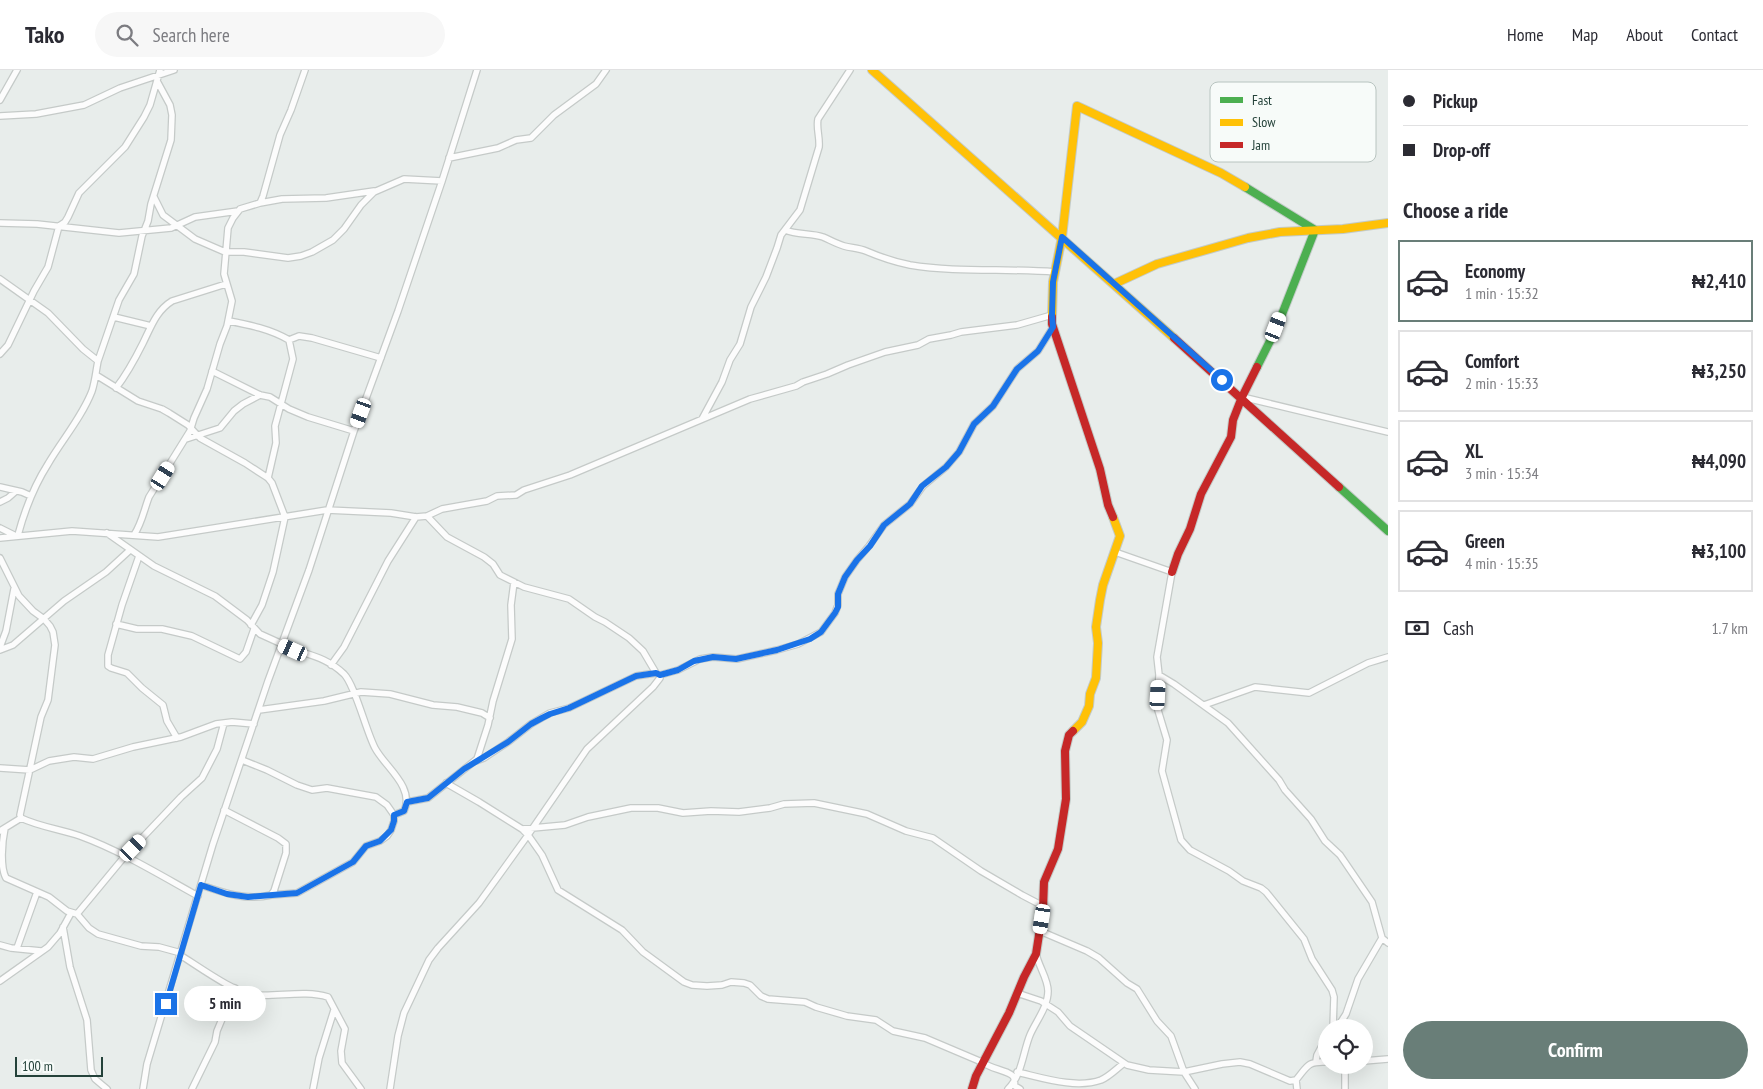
<!DOCTYPE html>
<meta charset="utf-8">
<style>
:root{--surface:#fff;--page:#f7f7f7;--text:#2b2b33;--muted:#7c7c81;--line:#e1e1e2;--accent:#697e78}
body{margin:0;font-family:"PT Sans Narrow",sans-serif;background:var(--page);color:var(--text);height:100vh;display:flex;flex-direction:column;font-size:19px;white-space:nowrap}
*{box-sizing:border-box;margin:0}
p{font-size:16px;color:var(--muted)}
.icon{flex:none;width:28px;height:28px;fill:none;stroke:currentColor;stroke-width:2;stroke-linecap:round;stroke-linejoin:round}
.map{position:relative;flex:1;overflow:hidden}
.sheet{display:flex;flex-direction:column;background:var(--surface);width:375px}
.sheet>*{flex:none}
.hud{display:grid;align-content:center;height:110px;padding:0 15px;background:var(--surface)}
.controls{position:absolute;left:1318px;top:949px;display:grid;gap:10px}
.controls a{display:grid;place-items:center;width:55px;height:55px;border-radius:50%;background:var(--surface);box-shadow:0 5px 20px #0002;font-size:25px}
.scale{position:absolute;left:15px;bottom:12px;width:88px;box-sizing:border-box;padding-left:5px;border:2px solid #24423a;border-top:0;font-size:14px;line-height:18px;white-space:nowrap;color:#24423a;-webkit-text-stroke:4px #f7fbf9;paint-order:stroke}
.end{position:absolute;width:22px;height:22px;margin:-11px;border:6px solid #1a73e8;background:#fff;box-shadow:0 0 0 2px #fff}
.from{border-radius:50%}
.bubble{position:absolute;height:35px;border-radius:18px;background:var(--surface);box-shadow:0 5px 20px #0002;font-size:16px;font-weight:700;line-height:35px;text-align:center}
.car{position:absolute;width:15px;height:30px;margin:-15px -8px;border-radius:6px;box-shadow:0 0 4px 1px #0007;background:linear-gradient(#fff 24%,#345 0 40%,#fff 0 76%,#345 0 86%,#fff 0)}
.hud b{display:flex;align-items:center;gap:18px;height:48px;font-size:19px}
.hud b+b{border-top:1px solid var(--line)}
.hud i{width:12px;height:12px;background:var(--text)}
ul{padding:0;list-style:none}
li{display:flex;align-items:center;gap:15px;height:82px;margin:0 10px 8px;padding:0 5px;border:2px solid var(--line);border-radius:0px}
li div{flex:1}
li b{display:block;font-size:19px}
li em{font-style:normal;font-weight:700}
li.selected{border-color:var(--accent)}
li>.icon{width:45px;height:45px;stroke-width:1.5}
h2{padding:0 15px;font-size:22px;line-height:60px}
.pay{display:flex;align-items:center;gap:12px;height:55px;padding:0 15px;font-size:19px}
.pay p{margin-inline-start:auto}
.action{display:flex;gap:10px;margin-top:auto;padding:10px 15px}
.action a{flex:1;height:58px;border-radius:30px;background:var(--accent);color:#fff;font-size:20px;font-weight:700;line-height:58px;text-align:center}
header{display:flex;align-items:center;gap:30px;box-sizing:border-box;height:70px;padding:0 25px;background:var(--surface);border-bottom:1px solid var(--line)}
header strong{font-size:24px}
nav{display:flex;gap:28px;margin-inline-start:auto;font-size:18px}
.search{width:350px;height:45px;background:var(--page);display:flex;align-items:center;gap:12px;box-sizing:border-box;padding:0 18px;border-radius:28px;color:var(--muted);font-size:19px}
main{display:flex;flex:1;min-height:0}
.map>svg:first-child{display:block}
.lines{fill:none;stroke-linecap:round;stroke-linejoin:round}
.street-casing{stroke:#c5cac8;stroke-width:8}
.fast-casing{stroke:#c3cbc8;stroke-width:10}
.slow-casing{stroke:#c3cbc8;stroke-width:10}
.jam-casing{stroke:#c3cbc8;stroke-width:10}
.street{stroke:#fcfcfc;stroke-width:5.5}
.fast{stroke:#4caf50;stroke-width:8}
.slow{stroke:#ffc107;stroke-width:8}
.jam{stroke:#c62828;stroke-width:8}
.route{stroke:#1a73e8;stroke-width:6}
.key{fill:#f7fbf9;stroke:#b8c4c0;stroke-width:1}
.key-label{font-size:14px;fill:#24423a}
</style>
<header>
<strong>Tako</strong>
<div class="search"><svg class="icon" aria-label="search" viewBox="0 0 24 24"><circle cx="10" cy="10" r="6"/><path d="M15 15l6 6"/></svg>Search here</div>
<nav><a>Home</a><a>Map</a><a>About</a><a>Contact</a></nav>
</header>
<main>
<div class="map">
<svg width="1388" height="1019" viewBox="0 0 1388 1019">
<rect width="100%" height="100%" fill="#e8edeb"/>
<g class="lines">
<defs>
<path id="street" d="M0,30L17,0
M0,46L36,44L84,35L120,18L174,0
M449,88L498,78L516,70L531,68L554,45L596,14L606,0
M154,127L163,145L195,169L225,182H244L288,188L301,186L312,182L333,170L344,159L361,135L374,122L404,109L442,111
M260,133L282,129L326,128L374,121
M0,153L37,154L119,163L171,158L195,147L238,141
M785,160C797,165 811,163 823,167C830,170 837,174 844,176C851,178 859,178 866,181C880,187 895,192 910,195C958,203 1007,198 1055,202
M0,209L48,243L83,279L98,291C96,301 95,312 92,321C82,347 62,370 48,394C34,416 25,439 18,465
M114,247L151,256
M229,251C250,255 270,259 289,270L293,289L275,356L276,373L268,408
M289,270L299,266L312,268L381,288
M0,284L8,275L34,221L48,197L59,156L65,152L68,147L79,123L125,77L144,47L150,35L160,0
M98,291L119,230L134,204L142,166L148,151L151,134L171,70L172,45L170,35L157,11
M212,301L260,325L270,327L289,339L308,347L354,361
M96,305L138,331L162,339L169,343L188,355L200,368L245,393L268,408L272,413L285,447L273,502L262,535L251,555
M116,318C127,304 135,289 143,273C151,257 156,241 172,231L226,214
M1242,327L1388,362
M702,349L722,312L730,290L740,274L751,237L766,207L777,178L781,165L800,140L819,77C820,67 816,58 818,49L850,0
M186,369L220,358L234,341L243,334L260,325
M0,417L22,422L31,426
M0,432L8,428L16,421
M427,446L447,467L484,487L493,494L500,505L524,517L569,529L595,547L605,552L629,568L643,581L656,603L660,605
M0,458L14,465
M107,463L154,496L215,526L247,550L260,564L282,574
M134,465C142,453 144,440 149,427L190,361L194,348L207,319L220,274L227,256L232,231L224,204L228,158L233,148L240,139L260,133L263,126L280,65L291,40L305,0
M0,468L72,461L158,467L327,440L391,443L416,447L427,446L442,439L487,431L497,426L516,425L524,420L570,405L750,329L796,316L803,312L827,304L848,295L885,282L918,275L929,269L951,265L961,262L1017,255L1052,245
M1115,482L1172,502L1157,587L1159,605L1174,614L1228,653L1279,710L1285,720L1311,749L1325,771L1340,785L1372,832L1382,868L1388,873
M139,486L122,535L108,585V596L111,598L127,603L142,618L163,635L167,651L177,668
M0,488L19,526L33,541L44,549L50,556L53,562L55,575L48,630L41,647L20,745L21,748C40,757 60,759 80,766C121,781 160,805 198,826
M116,554L137,559H162L192,566L240,589L246,582L254,559
M282,575C305,585 324,585 344,604C355,615 366,661 375,678C385,697 415,717 404,741L394,745
M0,577L6,561L14,519
M0,580L13,575L64,531L106,502L130,480
M331,595L344,577L388,491L416,447
M660,605V608L653,617L587,679L528,765L542,785L558,820L622,860L643,882L684,912L692,915L707,916L722,915L731,912L744,913L750,915L761,926L768,929L805,932L816,937L847,946L876,950L893,961L925,968L984,993C990,999 1012,1001 1014,1008C1015,1011 1014,1014 1015,1016L1020,1019
M660,605L678,600L700,589L713,587L737,589L777,580L798,574L821,562L835,543L838,535V524L845,507L857,490L869,476L884,455L910,434L923,416L946,397L959,382L974,354L993,336L1017,299L1038,281L1053,257
M1159,605L1157,637L1167,670L1162,701L1181,770L1190,780L1229,801L1243,811L1261,818L1266,822L1304,869L1312,889L1332,920L1334,927L1333,958
M1204,635L1255,617L1309,623L1368,593L1388,587
M259,640L324,631L361,622L390,624L433,635L457,637L482,643L490,648
M242,690L267,700L297,715L312,720L327,718L376,727L387,735L394,745V751L391,760L387,766L380,771L366,776L353,792L297,823L271,825
M476,691L484,688L508,672L531,654L550,643L569,638L636,606L656,603
M0,698L30,700L49,691L74,687L93,689L133,677L181,667L216,654L232,652L254,654
M407,732L428,728L477,689L488,655L493,631L512,569L511,535L514,512
M5,758C2,772 0,797 6,808L49,827L67,841L77,844L89,858L98,864L141,876L159,877L181,883
M522,759L565,755L588,747L631,738H658L683,743L711,741L739,742L770,738L784,734L814,733L867,744L906,761L933,768L981,801L1022,825L1043,836
M0,761L21,748
M201,815C224,823 247,831 271,825L274,821L286,783V774L278,768L224,740
M77,844L125,786L181,727L202,708L217,679L224,653
M63,857L70,897L87,950L91,1000L95,1009L107,1019
M1040,861L1087,881L1099,888L1127,913L1137,919L1157,951L1171,966L1184,1002L1195,1019
M0,875L11,878L41,881
M17,878L37,822
M180,885C198,896 236,924 255,925C278,927 305,920 328,927L345,959L341,981L342,993L361,1019
M0,911L48,877L60,863L71,843
M1017,923L1041,931L1058,942L1070,956L1127,995L1149,1000L1184,1002L1222,994L1240,992L1250,994L1290,1011L1296,1010C1307,997 1307,991 1326,992
M1337,958L1346,944L1358,909L1382,868
M1316,991L1317,985L1326,968
M1364,991L1388,989
M1341,995L1345,1003V1019
M1017,1002C1043,1008 1076,1019 1101,1010C1110,1006 1116,999 1123,994
M1296,1010L1297,1019
M143,1019L147,994L213,774L268,611L309,500L354,361L398,241L442,111L477,0
M192,1019L215,972L217,961L235,918
M313,1019L319,988L334,940
M390,1019L398,966L404,943L429,890L438,878L479,833L528,765L522,759L479,732L446,713
M1008,1019C1022,1005 1023,982 1030,965C1036,951 1048,937 1048,921C1048,909 1039,897 1036,884"/>
<path id="fast" d="M1245,117L1315,160L1277,257L1257,297
M1339,417L1388,461"/>
<path id="slow" d="M872,0L1174,268
M1114,214L1157,194L1248,168L1280,162L1343,159L1388,153
M1052,247L1053,212L1062,167L1077,36L1221,103L1245,117
M1073,661L1082,652L1089,636L1090,624L1096,608L1098,573L1096,557L1100,530L1103,515L1120,466L1113,447"/>
<path id="jam" d="M1052,247V254L1100,399L1108,435L1113,447
M1174,268L1339,417
M1172,502L1178,484L1190,459L1201,424L1231,367L1233,350L1242,327L1257,297
M972,1019L976,1006L1009,943L1024,907L1036,884L1043,839L1044,812L1058,779L1066,729L1065,681L1069,665L1073,661"/>
</defs>
<use href="#street" class="street-casing"/>
<use href="#fast" class="fast-casing"/>
<use href="#slow" class="slow-casing"/>
<use href="#jam" class="jam-casing"/>
<use href="#street" class="street"/>
<use href="#fast" class="fast"/>
<use href="#slow" class="slow"/>
<use href="#jam" class="jam"/>
</g>
<g class="lines">
<path class="route" d="M166,934L201,815L227,824L248,827L297,823L353,792L366,776L380,771L391,760L394,751V745L404,741L407,732L428,728L464,699L508,672L531,654L542,648L550,644L569,638L636,606L656,603L660,605L678,600L694,591L713,587L736,589L777,580L810,569L821,562L835,543L838,537V524L845,507L857,490L870,476L884,455L910,434L922,416L946,397L959,382L974,354L993,336L1017,299L1038,281L1053,257L1052,245L1053,212L1062,167L1222,310"/>
</g>
<rect x="1210" y="12" width="166" height="80" rx="8" class="key"/>
<rect x="1220" y="27" width="23" height="6" fill="#4caf50"/>
<rect x="1220" y="49" width="23" height="7" fill="#ffc107"/>
<rect x="1220" y="72" width="23" height="6" fill="#c62828"/>
<g class="key-label">
<text x="1252" y="35">Fast</text>
<text x="1252" y="57">Slow</text>
<text x="1252" y="80">Jam</text>
</g>
</svg>
<div class="controls">
<a><svg class="icon" aria-label="locate" viewBox="0 0 24 24"><circle cx="12" cy="12" r="6"/><path d="M12 2v4M12 18v4M2 12h4M18 12h4"/></svg></a>
</div>
<div class="scale">100 m</div>
<i class="end from" style="left:1222px;top:310px"></i>
<i class="end" style="left:166px;top:934px"></i>
<div class="bubble" style="left:184px;top:916px;width:82px">5 min</div>
<i class="car" style="left:1276px;top:257px;rotate:21deg"></i>
<i class="car" style="left:361px;top:343px;rotate:200deg"></i>
<i class="car" style="left:163px;top:406px;rotate:32deg"></i>
<i class="car" style="left:293px;top:580px;rotate:294deg"></i>
<i class="car" style="left:1158px;top:625px;rotate:3deg"></i>
<i class="car" style="left:133px;top:778px;rotate:44deg"></i>
<i class="car" style="left:1042px;top:849px;rotate:189deg"></i>
</div>
<section class="sheet">
<div class="hud">
<b><i class="from"></i>Pickup</b>
<b><i></i>Drop-off</b>
</div>
<h2>Choose a ride</h2>
<ul>
<li class="selected"><svg class="icon" aria-label="car" viewBox="0 0 24 24"><path d="M5 17H2v-5l4-1 3-4h7l3 4 3 1v5h-3M9 17h6M6 11h13"/><circle cx="7" cy="17" r="2"/><circle cx="17" cy="17" r="2"/></svg><div><b>Economy</b><p>1 min · 15:32</p></div><em>₦2,410</em></li>
<li><svg class="icon" aria-label="car" viewBox="0 0 24 24"><path d="M5 17H2v-5l4-1 3-4h7l3 4 3 1v5h-3M9 17h6M6 11h13"/><circle cx="7" cy="17" r="2"/><circle cx="17" cy="17" r="2"/></svg><div><b>Comfort</b><p>2 min · 15:33</p></div><em>₦3,250</em></li>
<li><svg class="icon" aria-label="car" viewBox="0 0 24 24"><path d="M5 17H2v-5l4-1 3-4h7l3 4 3 1v5h-3M9 17h6M6 11h13"/><circle cx="7" cy="17" r="2"/><circle cx="17" cy="17" r="2"/></svg><div><b>XL</b><p>3 min · 15:34</p></div><em>₦4,090</em></li>
<li><svg class="icon" aria-label="car" viewBox="0 0 24 24"><path d="M5 17H2v-5l4-1 3-4h7l3 4 3 1v5h-3M9 17h6M6 11h13"/><circle cx="7" cy="17" r="2"/><circle cx="17" cy="17" r="2"/></svg><div><b>Green</b><p>4 min · 15:35</p></div><em>₦3,100</em></li>
</ul>
<div class="pay"><svg class="icon" aria-label="cash" viewBox="0 0 24 24"><path d="M3 7h18v10H3z"/><circle cx="12" cy="12" r="2"/></svg>Cash<p>1.7 km</p></div>
<div class="action"><a>Confirm</a></div>
</section>
</main>
